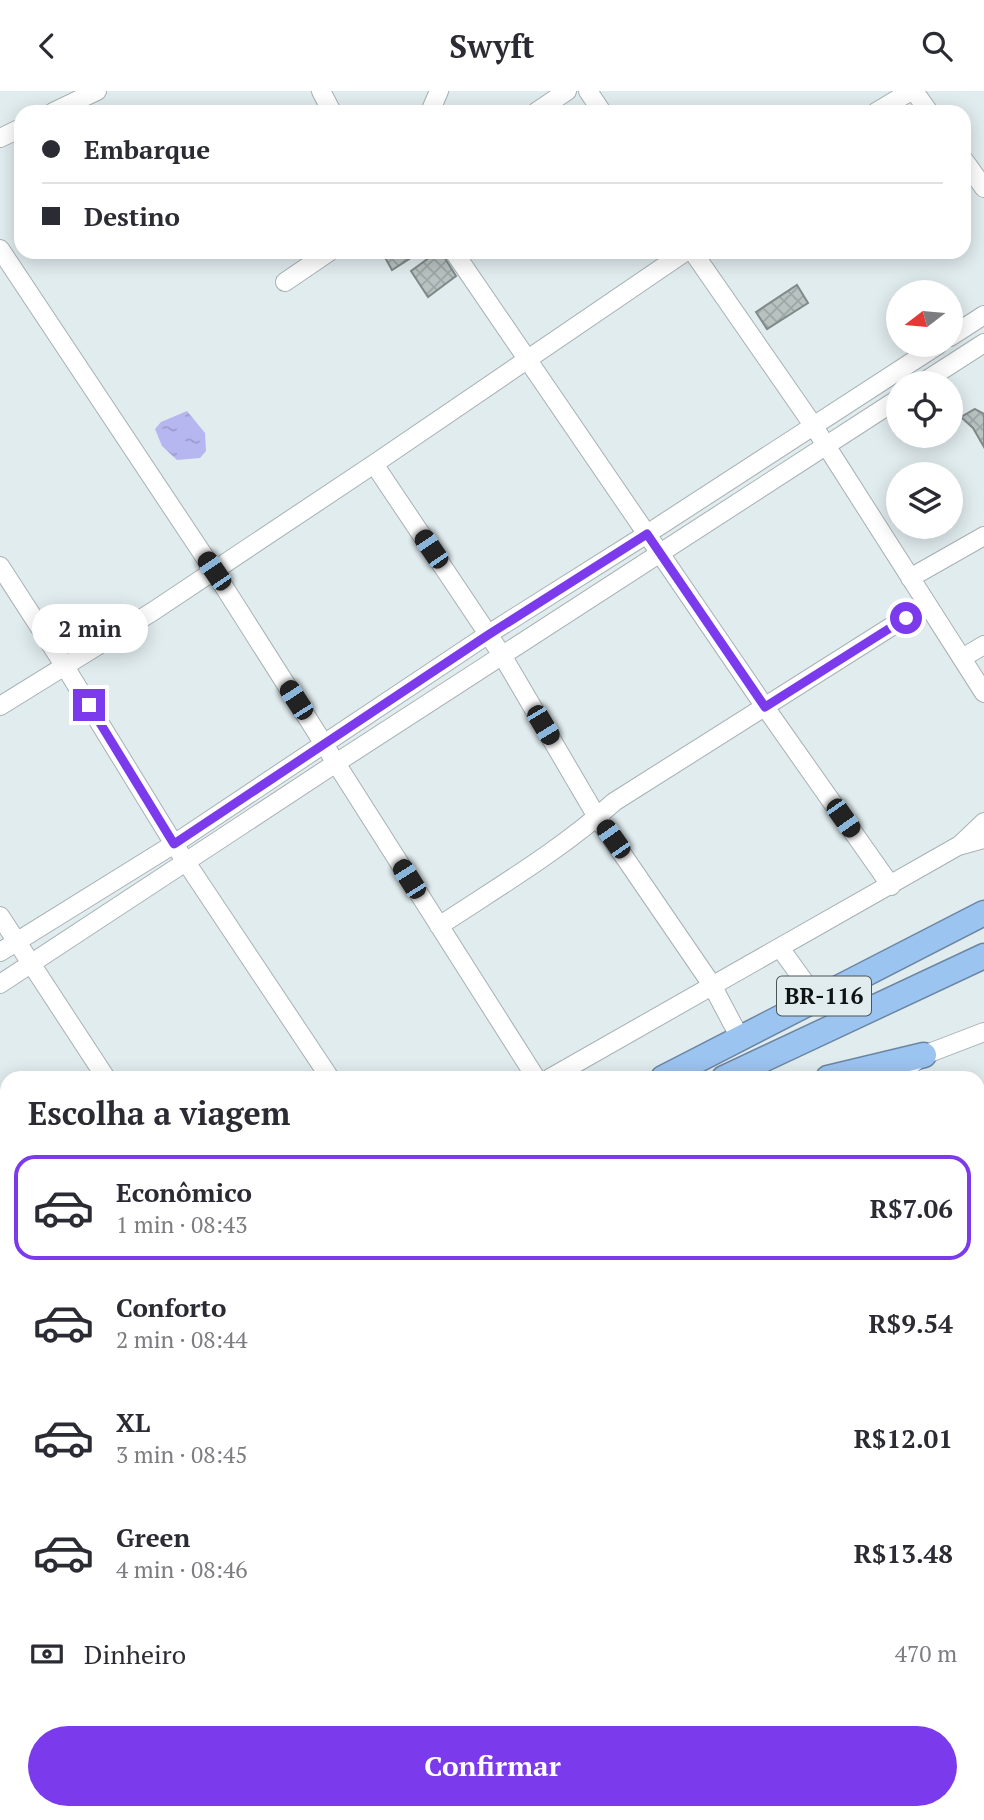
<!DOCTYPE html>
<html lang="pt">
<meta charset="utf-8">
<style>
:root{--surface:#fff;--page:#f7f7f7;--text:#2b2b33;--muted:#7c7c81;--line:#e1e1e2;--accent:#7c3aed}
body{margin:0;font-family:"PT Serif",serif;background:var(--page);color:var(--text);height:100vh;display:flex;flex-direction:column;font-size:26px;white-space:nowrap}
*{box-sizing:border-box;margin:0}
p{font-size:23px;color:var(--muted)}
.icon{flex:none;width:38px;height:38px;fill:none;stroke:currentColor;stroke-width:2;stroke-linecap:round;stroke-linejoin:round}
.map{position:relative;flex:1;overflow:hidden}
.side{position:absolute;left:0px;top:980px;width:985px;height:749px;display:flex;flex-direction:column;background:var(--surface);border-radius:21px 21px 0 0;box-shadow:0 4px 18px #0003}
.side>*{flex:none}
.top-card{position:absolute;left:14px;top:14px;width:957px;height:154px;border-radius:21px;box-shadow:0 4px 18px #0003;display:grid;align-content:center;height:154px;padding:0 28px;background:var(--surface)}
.needle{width:46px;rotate:254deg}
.fabs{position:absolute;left:886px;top:189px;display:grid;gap:14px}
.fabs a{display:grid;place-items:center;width:77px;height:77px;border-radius:50%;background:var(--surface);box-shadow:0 4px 18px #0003;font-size:35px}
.end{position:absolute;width:32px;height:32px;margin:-16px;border:9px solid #7c3aed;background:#fff;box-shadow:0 0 0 4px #fff}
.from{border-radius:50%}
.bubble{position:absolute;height:49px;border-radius:24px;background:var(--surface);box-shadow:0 4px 18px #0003;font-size:23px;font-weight:800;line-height:49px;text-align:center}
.car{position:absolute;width:21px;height:42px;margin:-21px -10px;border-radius:9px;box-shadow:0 0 5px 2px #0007;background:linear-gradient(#222 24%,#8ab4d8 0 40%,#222 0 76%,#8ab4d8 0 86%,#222 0)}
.top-card b{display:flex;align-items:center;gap:24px;height:66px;font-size:26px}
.top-card b+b{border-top:2px solid var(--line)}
.top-card i{width:18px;height:18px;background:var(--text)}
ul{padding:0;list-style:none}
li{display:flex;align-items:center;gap:21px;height:105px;margin:0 14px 10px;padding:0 14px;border:4px solid transparent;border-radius:21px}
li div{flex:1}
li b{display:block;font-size:26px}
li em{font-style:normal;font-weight:800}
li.on{border-color:var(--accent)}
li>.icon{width:63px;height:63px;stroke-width:1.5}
h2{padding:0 28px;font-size:32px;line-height:84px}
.pay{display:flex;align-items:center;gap:18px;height:77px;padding:0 28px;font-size:26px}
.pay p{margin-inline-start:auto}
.button{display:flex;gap:14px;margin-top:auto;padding:14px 28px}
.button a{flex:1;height:80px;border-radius:42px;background:var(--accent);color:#fff;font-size:28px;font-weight:800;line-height:80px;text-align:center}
header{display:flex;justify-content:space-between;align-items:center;height:91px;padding:0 28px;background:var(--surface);font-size:32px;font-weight:800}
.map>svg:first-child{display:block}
.water{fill:url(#water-ripples)}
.building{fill:url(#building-cross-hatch);stroke:#808a88;stroke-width:2}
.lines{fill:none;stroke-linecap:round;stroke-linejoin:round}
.minor-casing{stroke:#a7b1b4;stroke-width:20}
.highway-casing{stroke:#6b86a3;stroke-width:27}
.minor{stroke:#fff;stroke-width:18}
.highway{stroke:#9cc4f0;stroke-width:24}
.route{stroke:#7c3aed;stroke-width:9}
.labels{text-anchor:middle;stroke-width:7;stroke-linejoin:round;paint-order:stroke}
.shield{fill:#e1ecef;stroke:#4e5456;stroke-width:2}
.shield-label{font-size:23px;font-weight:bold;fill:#0f1314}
</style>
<header><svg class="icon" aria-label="back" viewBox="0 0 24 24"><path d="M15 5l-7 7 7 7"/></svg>Swyft<svg class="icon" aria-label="search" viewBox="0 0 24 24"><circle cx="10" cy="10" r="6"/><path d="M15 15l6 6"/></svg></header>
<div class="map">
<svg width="984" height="1729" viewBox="0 0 984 1729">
<defs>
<pattern id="water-ripples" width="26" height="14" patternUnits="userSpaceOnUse" patternTransform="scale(1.75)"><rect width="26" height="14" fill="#b6b6f0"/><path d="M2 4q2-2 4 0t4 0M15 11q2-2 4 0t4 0" fill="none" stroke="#9b9ccd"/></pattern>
<pattern id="building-cross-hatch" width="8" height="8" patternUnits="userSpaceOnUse" patternTransform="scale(1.75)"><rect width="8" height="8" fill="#b8c3c1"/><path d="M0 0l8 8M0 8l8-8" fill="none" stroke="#9da7a5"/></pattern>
</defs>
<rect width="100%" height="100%" fill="#e1ecef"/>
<path class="water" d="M187,320L205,342L206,360L200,367L177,369L162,355L155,338L161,331Z"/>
<path class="building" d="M382,161H420L392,179Z
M437,161H441L456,185L428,206L411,180Z
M797,194L808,212L767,238L756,221Z
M975,318L984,323V356L973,337L961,326Z"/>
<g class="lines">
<defs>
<path id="minor" d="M321,0L332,21
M588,0L602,21
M914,0L929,21
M53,21L97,0
M430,21L439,0
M536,21L567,0
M876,21L911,0
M0,47L21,37
M964,69L984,97
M0,158L214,480L536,987
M454,161L765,616L891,795
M693,161L813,334L984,602
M285,191L329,161
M950,246L984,224
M922,292L984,252
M374,373L502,564L597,726L712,894L740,947
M0,475L64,574L174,753L330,987
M910,487L984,445
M962,567L984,554
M0,615L152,521L374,373L685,161
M961,753L984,731
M0,825L106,987
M439,835C498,796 561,759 614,711L927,513
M780,857L817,908
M0,861L174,753L487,544L647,443L938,254
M0,893L336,672L898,308
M550,987L958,755L984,748
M893,987L924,964L984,941
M0,1060L7,1071
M978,1169L984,1177
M978,1206L984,1203
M0,1271L7,1267
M978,1463L984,1459
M0,1596L7,1593
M694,1722V1729
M54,1729L63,1722"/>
<path id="highway" d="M663,987L984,822
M724,987L984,865
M828,987L924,964
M0,1331L7,1328
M0,1375L7,1371"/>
</defs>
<use href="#minor" class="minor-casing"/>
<use href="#highway" class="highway-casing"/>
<use href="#minor" class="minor"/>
<use href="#highway" class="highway"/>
</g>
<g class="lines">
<path class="route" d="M89,614L174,753L488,544L647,443L765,616L906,527"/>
</g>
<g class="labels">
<rect class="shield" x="777" y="885.5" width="94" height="39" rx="5"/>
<g class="shield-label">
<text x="824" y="913">BR-116</text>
</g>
</g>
</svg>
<div class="fabs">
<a><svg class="needle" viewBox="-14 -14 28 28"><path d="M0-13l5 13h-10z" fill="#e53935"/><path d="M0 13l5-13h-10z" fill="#7c7c81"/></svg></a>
<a><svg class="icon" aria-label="locate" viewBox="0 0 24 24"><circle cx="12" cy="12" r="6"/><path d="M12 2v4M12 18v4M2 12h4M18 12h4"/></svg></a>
<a><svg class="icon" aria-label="layers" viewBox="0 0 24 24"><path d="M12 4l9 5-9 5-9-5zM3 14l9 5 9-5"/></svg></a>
</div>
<i class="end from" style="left:906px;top:527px"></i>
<i class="end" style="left:89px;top:614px"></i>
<div class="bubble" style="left:32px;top:513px;width:116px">2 min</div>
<i class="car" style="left:431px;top:458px;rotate:326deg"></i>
<i class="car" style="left:214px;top:480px;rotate:326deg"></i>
<i class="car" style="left:296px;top:609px;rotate:327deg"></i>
<i class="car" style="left:543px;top:634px;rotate:149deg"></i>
<i class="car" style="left:843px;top:727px;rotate:145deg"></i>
<i class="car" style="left:613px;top:748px;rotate:325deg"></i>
<i class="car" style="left:409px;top:788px;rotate:328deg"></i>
<div class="top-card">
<b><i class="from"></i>Embarque</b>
<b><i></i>Destino</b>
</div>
<section class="side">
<h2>Escolha a viagem</h2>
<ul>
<li class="on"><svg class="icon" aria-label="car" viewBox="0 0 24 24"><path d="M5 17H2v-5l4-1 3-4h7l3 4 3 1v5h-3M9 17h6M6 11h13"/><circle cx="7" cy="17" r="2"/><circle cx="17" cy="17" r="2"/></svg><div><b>Econômico</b><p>1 min · 08:43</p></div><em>R$7.06</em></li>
<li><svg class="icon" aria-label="car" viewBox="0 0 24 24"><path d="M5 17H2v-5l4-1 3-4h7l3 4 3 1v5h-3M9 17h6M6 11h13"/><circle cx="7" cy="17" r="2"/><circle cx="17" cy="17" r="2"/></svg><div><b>Conforto</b><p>2 min · 08:44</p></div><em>R$9.54</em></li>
<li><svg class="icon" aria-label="car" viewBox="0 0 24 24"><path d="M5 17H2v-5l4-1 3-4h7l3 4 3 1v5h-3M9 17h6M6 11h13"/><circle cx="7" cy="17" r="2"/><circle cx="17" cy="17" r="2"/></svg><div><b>XL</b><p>3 min · 08:45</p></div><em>R$12.01</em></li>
<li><svg class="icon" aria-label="car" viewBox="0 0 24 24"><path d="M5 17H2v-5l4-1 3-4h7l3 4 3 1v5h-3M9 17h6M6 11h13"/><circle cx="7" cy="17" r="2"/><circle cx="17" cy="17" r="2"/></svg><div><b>Green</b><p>4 min · 08:46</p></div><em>R$13.48</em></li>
</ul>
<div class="pay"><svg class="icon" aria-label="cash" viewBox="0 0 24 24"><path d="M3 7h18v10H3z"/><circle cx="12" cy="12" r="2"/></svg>Dinheiro<p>470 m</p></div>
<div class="button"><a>Confirmar</a></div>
</section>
</div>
